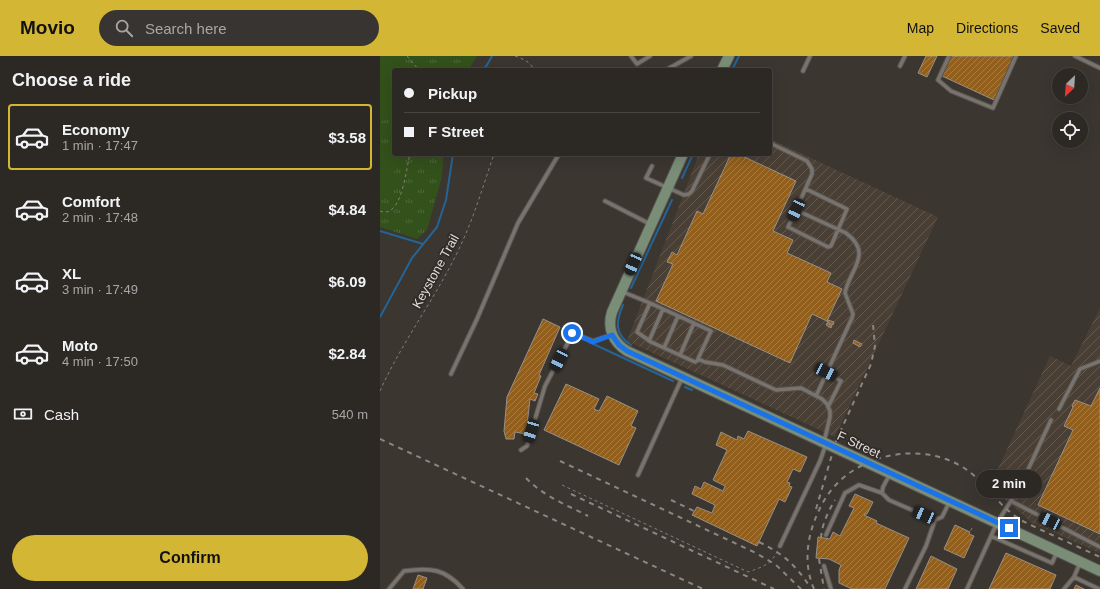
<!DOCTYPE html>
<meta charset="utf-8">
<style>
:root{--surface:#2c2824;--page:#383431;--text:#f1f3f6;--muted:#a6a6a6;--line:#484441;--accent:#d4b635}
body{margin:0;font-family:Helvetica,sans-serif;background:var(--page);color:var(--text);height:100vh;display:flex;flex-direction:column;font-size:15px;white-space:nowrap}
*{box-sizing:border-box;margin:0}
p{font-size:13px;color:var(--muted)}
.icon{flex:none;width:22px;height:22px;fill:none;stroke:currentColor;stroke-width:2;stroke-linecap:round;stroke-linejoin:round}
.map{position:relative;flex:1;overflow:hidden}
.details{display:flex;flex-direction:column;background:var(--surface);width:380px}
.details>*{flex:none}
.guide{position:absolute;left:12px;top:12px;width:380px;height:88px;border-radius:4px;box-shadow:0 4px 16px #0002,0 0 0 1px var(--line);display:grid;align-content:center;height:88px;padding:0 12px;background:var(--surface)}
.needle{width:26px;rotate:205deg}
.buttons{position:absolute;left:672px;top:12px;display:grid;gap:8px}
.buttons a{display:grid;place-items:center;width:36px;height:36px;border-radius:50%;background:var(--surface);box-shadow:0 4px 16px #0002,0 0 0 1px var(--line);font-size:20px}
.end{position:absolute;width:18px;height:18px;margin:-9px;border:5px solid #1a73e8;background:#fff;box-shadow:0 0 0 2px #fff}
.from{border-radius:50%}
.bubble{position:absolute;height:28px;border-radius:14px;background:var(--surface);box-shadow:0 4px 16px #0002,0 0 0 1px var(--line);font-size:13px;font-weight:700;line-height:28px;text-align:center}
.car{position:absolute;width:12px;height:24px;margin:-12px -6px;border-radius:5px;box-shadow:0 0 3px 1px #0007;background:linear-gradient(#222 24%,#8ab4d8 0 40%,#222 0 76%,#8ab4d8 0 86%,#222 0)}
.guide b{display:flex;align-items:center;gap:14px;height:38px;font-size:15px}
.guide b+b{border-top:1px solid var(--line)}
.guide i{width:10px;height:10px;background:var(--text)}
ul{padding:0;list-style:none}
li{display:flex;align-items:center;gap:12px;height:66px;margin:0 8px 6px;padding:0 4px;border:2px solid transparent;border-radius:4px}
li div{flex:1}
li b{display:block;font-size:15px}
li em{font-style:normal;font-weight:700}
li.current{border-color:var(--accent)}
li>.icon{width:36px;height:36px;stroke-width:1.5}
h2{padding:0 12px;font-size:18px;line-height:48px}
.pay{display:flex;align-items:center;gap:10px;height:44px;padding:0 12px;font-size:15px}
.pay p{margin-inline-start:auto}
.button{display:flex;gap:8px;margin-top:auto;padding:8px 12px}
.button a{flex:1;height:46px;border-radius:24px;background:var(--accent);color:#111;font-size:16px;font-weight:700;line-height:46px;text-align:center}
header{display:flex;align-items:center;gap:24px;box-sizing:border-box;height:56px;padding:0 20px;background:var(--accent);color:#111}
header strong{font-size:19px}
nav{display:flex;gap:22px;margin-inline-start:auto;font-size:14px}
.search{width:280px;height:36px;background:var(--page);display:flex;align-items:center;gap:10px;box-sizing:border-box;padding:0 14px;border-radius:22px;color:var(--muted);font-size:15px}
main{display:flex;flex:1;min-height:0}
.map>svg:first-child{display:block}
.industrial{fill:url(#industrial-furrows)}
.park{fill:url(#park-tufts)}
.pitch{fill:#33511b}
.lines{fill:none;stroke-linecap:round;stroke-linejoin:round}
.stream{stroke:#246496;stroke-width:2}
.building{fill:url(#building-hatch);stroke:#969089}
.lane-casing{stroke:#57524e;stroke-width:5.5}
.secondary-casing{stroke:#57524e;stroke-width:12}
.path{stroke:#847f7b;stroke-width:1;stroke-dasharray:3 3;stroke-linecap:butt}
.lane{stroke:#79736d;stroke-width:3.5}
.secondary{stroke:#7a8e77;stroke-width:10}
.rail{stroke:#8a8681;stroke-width:2;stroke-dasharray:5 5;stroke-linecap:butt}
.route{stroke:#1a73e8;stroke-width:5}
.labels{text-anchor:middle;stroke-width:3.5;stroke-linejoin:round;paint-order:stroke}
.street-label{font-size:13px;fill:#dfdcd9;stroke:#312c27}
</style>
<header>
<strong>Movio</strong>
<div class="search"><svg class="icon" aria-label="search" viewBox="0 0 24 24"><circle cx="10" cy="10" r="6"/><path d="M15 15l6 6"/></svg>Search here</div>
<nav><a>Map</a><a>Directions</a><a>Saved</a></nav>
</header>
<main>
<section class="details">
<h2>Choose a ride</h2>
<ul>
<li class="current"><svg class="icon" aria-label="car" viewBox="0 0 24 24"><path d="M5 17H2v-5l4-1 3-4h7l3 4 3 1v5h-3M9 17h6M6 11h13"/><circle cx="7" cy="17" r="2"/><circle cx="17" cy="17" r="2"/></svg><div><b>Economy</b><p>1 min · 17:47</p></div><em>$3.58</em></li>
<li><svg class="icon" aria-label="car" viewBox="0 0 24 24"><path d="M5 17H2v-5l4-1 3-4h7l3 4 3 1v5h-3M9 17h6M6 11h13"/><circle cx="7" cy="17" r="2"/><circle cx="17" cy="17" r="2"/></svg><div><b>Comfort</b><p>2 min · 17:48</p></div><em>$4.84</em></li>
<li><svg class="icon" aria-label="car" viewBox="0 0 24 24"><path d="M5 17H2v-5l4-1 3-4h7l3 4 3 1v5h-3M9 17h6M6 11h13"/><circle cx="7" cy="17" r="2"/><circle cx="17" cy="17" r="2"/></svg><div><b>XL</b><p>3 min · 17:49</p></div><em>$6.09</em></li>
<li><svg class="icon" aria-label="car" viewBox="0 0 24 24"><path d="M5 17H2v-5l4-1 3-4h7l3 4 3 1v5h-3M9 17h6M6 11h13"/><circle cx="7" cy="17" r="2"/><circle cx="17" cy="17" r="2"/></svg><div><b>Moto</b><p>4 min · 17:50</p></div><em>$2.84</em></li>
</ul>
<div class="pay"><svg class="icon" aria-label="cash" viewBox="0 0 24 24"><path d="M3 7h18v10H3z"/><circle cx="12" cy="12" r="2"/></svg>Cash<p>540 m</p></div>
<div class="button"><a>Confirm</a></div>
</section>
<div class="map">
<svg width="720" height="533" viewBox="0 0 720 533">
<defs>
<pattern id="industrial-furrows" width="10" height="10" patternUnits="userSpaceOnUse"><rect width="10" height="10" fill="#493f35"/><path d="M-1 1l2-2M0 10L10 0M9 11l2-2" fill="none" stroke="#635a52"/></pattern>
<pattern id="park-tufts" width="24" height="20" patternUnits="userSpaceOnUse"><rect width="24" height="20" fill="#33511b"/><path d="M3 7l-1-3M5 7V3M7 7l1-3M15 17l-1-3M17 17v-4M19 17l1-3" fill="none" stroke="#50693c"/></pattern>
<pattern id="building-hatch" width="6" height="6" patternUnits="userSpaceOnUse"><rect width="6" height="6" fill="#925f1d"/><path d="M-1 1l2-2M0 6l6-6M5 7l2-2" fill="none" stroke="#a67d48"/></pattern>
</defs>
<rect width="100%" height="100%" fill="#3b3630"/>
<path class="industrial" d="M390,83L558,161L455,381L247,285L319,98H390Z
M720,252V497L652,467L610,430L670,300L691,310Z"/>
<path class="park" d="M0,0H97L88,14H14V98H64L61,124L47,174L37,183L0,171Z"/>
<path class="pitch" d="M0,0L29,14H14V62L0,65Z
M0,88L14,92V98H23L2,140H0Z"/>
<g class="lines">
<path class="stream" d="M102,14L107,9L112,0
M352,14L359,0
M302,122L313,98
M0,175L43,188
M251,232L292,144
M243,249C236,265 234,278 251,289
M0,261L32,202L57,171L66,144L73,98
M209,286L293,325
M305,331L312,334"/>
</g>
<path class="building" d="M546,0H557L547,21L538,17Z
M571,0H634L614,44L562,20Z
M351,98H358L416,125L393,175L413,184L407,197L451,217L447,226L462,233L447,265L432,258L410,307L276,245L293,208L287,206L292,196L297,199L317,155L323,158Z
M163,263L180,271L159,319L161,320L154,337L158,338L155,345L150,343L146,378L135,376L134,383H126L124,375L127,341Z
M448,264L454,266L453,269L447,266Z
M447,267L452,270L451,272L446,269Z
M474,284L482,288L480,291L473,287Z
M186,328L219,343L214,353L219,355L227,340L258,355L251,370L256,372L239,409L164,374Z
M720,332V478L658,449L693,374L684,370L693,351L692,350L695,344L711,350Z
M368,375L427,401L420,416L413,413L407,426L410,427L409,430L412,431L405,446L399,443L377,490L312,459L317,451L332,457L335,449L312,438L315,430L321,433L324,426L343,435L345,430L333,424L347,394L336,389L341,376L357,384L358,380L364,383Z
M475,438L493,446L487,458H485L484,459L497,465L496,467L529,482L505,533H472L459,527V514L461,509L449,503L436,502L438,481L450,483L453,476L460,480L474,452L469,450Z
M575,469L590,476L589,478L594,480L584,502L564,493Z
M626,497L676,519L670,533H609Z
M551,500L577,513L568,533H536Z
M38,519L47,522L43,533H33Z
M696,529L704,533H694Z"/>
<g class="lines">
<defs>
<path id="lane" d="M251,0L257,8L270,0
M569,0L558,24L571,35L613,52L636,0
M695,0L720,12
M520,10L525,0
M286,14L311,0
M423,15L430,0
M390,87L427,105L432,113V118L416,154L466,177C494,198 469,214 465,237L473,258L472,262L436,340
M272,110L266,122L304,139L309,138L312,135L330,98
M225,145L270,168
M416,154L408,171L448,191L451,190L467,153L426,133
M243,236L270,247L257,276L271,286L315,306L317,305L331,275L270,247
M269,285L283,253
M284,292L298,260
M300,299L314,267
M318,303L325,306L343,309L396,334L421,332L442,343L447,348L450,355V361L444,386
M446,316L461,325L448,351
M71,318L97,263L138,167L179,98
M679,353L700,313L720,305
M141,394L147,390L165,330L193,277L213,285L231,279
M510,418L503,431L502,437L509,444L555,464L562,461L569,447
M258,419L302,322
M631,445L720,491
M446,479L465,437L479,429L502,437
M611,480L672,507L677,496
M400,490L440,405L446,388
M444,510L451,533
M694,521L719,533
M9,533L24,515C51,511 65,513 83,533
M525,533L546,490L555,464
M587,533L617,467L641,429L671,364
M684,533L694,521L700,507"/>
<path id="secondary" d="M342,14L349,0
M303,98L232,256C227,272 233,286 247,295L720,515"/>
</defs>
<use href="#lane" class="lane-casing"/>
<use href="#secondary" class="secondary-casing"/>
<path class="path" d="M27,0L39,14
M135,0C143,3 151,6 154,14
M0,155C22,164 26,112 30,98
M0,335C21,288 52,247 75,201C92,168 102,133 114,98
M182,429L368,516C382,511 391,509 398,494
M592,472L589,478L593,480"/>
<use href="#lane" class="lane"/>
<use href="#secondary" class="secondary"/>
<path class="rail" d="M0,383L323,533
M180,405L376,497L396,509L421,533
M146,422C163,440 187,449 208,460
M191,438L394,533
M291,444L314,455
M436,453L456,385L491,308L495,290L493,268
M441,482C442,468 448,456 455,444
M379,486C402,497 416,509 430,531
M439,503L444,533
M434,533C421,503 429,470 445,443C473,397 543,383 587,414C605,427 617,447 635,460C645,467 657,472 668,477C685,485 703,493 720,501"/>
</g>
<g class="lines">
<path class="route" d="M192,277L213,286L232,279L239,289L247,295L629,472"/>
</g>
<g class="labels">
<g class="street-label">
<text transform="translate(55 215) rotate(-61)" y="5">Keystone Trail</text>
<text transform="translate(479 388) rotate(25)" y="5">F Street</text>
</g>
</g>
</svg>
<div class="buttons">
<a><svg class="needle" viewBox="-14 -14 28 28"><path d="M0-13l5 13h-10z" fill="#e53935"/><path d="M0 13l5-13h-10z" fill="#a6a6a6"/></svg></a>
<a><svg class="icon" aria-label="locate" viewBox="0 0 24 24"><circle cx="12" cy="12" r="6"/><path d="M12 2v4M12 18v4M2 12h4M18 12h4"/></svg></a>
</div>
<i class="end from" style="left:192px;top:277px"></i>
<i class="end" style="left:629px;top:472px"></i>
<div class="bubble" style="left:596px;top:414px;width:66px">2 min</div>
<i class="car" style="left:416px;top:154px;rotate:205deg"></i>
<i class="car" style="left:253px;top:208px;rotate:204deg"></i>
<i class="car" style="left:179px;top:304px;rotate:207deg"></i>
<i class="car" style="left:446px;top:316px;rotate:116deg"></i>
<i class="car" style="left:151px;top:375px;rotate:197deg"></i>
<i class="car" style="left:544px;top:459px;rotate:294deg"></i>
<i class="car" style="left:670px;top:465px;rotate:297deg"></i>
<div class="guide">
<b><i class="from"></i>Pickup</b>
<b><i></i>F Street</b>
</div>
</div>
</main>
